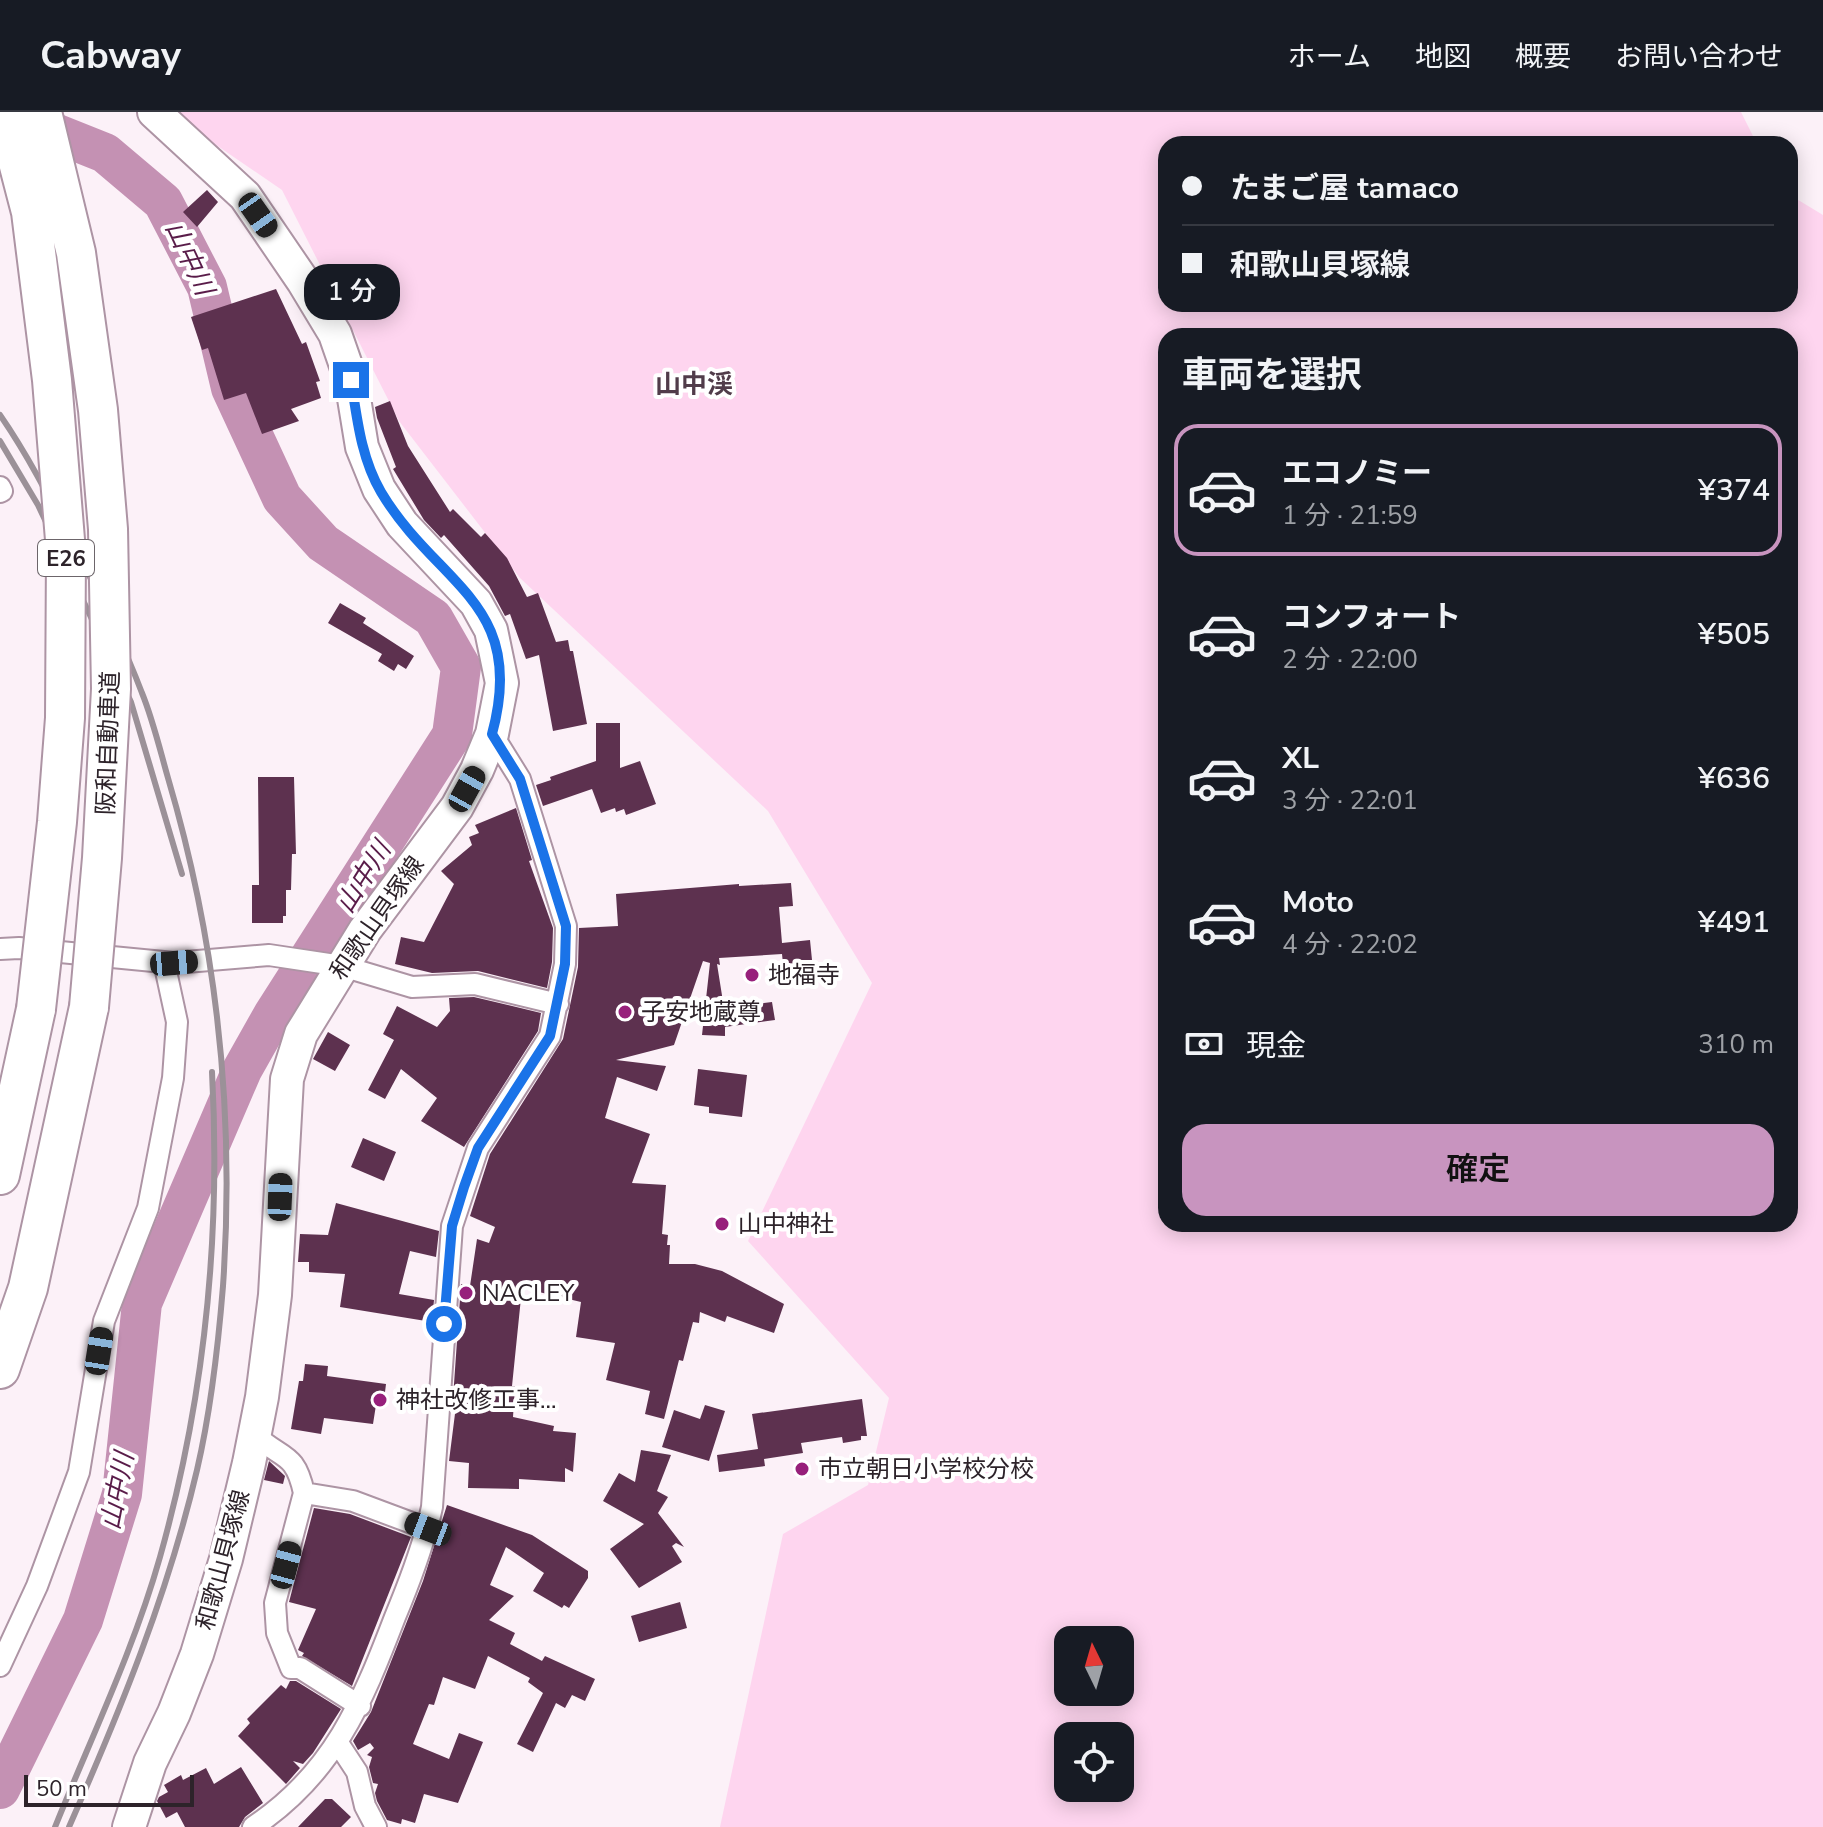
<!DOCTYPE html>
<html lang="ja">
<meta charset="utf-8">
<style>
:root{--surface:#171b24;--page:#20242c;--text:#f1f3f6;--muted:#9ea1a6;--line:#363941;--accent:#c894bf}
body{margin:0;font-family:"Nunito Sans","Noto Sans JP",sans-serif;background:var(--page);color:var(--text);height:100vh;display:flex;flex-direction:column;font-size:30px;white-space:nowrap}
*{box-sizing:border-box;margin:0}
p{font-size:26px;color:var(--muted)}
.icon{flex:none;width:44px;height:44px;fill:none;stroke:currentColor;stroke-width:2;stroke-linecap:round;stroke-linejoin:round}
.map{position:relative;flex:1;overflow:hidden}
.details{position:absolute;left:1158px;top:216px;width:640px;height:904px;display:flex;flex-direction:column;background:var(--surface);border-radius:24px;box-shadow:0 4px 20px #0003}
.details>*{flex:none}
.hud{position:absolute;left:1158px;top:24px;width:640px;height:176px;border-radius:24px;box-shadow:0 4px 20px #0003;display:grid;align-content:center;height:176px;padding:0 24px;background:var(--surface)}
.needle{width:52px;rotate:355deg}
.buttons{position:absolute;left:1054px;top:1514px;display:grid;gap:16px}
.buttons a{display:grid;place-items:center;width:80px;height:80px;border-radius:16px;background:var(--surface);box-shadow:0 4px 20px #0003;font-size:40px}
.scale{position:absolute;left:24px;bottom:20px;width:170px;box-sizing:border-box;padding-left:8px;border:4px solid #2d232a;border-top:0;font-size:22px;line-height:28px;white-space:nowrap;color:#2d232a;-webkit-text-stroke:6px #fff;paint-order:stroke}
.end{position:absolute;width:36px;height:36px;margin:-18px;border:10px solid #1a73e8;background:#fff;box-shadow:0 0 0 4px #fff}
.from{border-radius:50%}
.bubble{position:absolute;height:56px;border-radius:24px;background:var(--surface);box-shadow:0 4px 20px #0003;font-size:26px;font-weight:600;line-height:56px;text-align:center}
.car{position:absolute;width:24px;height:48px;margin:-24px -12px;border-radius:10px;box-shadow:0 0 6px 2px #0007;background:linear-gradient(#222 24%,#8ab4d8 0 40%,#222 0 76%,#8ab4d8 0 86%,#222 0)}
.hud b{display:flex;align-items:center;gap:28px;height:76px;font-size:30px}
.hud b+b{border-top:2px solid var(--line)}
.hud i{width:20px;height:20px;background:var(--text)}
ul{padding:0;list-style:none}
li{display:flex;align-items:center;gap:24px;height:132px;margin:0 16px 12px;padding:0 8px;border:4px solid transparent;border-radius:24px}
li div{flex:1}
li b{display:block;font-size:30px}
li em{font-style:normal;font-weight:600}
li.current{border-color:var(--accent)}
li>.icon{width:72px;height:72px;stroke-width:1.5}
h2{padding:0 24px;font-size:36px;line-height:96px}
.pay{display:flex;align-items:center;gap:20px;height:88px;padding:0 24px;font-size:30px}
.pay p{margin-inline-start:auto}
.action{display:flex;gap:16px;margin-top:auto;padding:16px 24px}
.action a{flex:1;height:92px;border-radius:24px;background:var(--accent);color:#111;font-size:32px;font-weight:600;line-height:92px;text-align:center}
header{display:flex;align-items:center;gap:48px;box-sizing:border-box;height:112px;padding:0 40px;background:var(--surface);border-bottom:2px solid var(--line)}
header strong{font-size:38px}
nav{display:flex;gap:44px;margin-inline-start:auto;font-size:28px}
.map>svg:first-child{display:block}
.green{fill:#fed5ef;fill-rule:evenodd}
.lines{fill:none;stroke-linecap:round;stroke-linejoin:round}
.river{stroke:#c491b3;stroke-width:40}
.building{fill:#5d314f}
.minor-casing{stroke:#ad94a4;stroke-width:24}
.primary-casing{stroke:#ad94a4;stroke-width:36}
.motorway-casing{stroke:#ad94a4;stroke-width:42}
.minor{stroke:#fff;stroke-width:20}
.primary{stroke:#fff;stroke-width:32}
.motorway{stroke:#fff;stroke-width:38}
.rail{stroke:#9b9198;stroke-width:6}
.motorway-bridge-casing{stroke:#ad94a4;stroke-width:42;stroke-linecap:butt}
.motorway-bridge{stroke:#fff;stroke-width:38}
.route{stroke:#1a73e8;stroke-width:10}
.poi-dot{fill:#97207b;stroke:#fff;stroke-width:3}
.labels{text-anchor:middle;stroke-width:8;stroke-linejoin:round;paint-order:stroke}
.shield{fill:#fff;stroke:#6c656a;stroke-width:2}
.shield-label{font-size:22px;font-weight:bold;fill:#2d232a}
.street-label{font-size:24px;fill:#2d232a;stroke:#fff}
.poi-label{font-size:24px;fill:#2d232a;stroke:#fff;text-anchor:start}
.water-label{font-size:26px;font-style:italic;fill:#591c49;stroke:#fff}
.neighbourhood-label{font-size:26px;font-weight:bold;fill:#513c4a;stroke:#fff}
</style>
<header>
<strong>Cabway</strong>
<nav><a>ホーム</a><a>地図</a><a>概要</a><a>お問い合わせ</a></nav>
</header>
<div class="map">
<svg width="1823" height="1715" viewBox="0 0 1823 1715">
<rect width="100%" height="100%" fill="#fcf1f8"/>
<path class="green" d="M168,0H1741L1757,32H1166V192H1790V83L1823,103V1715H720L783,1422L868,1373L889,1286L748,1129L872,871L768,699L520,466L399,309L282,78ZM1166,224H1790V1112H1166ZM1068,1528H1120V1580H1068ZM1068,1624H1120V1676H1068Z"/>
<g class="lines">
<path class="river" d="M0,1677L83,1508L122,1382L142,1191L242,958L273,903L452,623L461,555L433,506L323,431L282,386L231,276L207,175L163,90L105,41L27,10L16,9"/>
</g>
<path class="building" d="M207,78L218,90L197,115L183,100Z
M276,177L302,232L306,230L320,269L316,270L321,286L291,297L299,309L262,322L246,281L224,288L208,236L202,238L191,205Z
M390,289L408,334L450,400L453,397L481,425L485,421L507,446L527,485L538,481L556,530L568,528L570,539H573L587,612L553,619L539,543L526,547L510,502L505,504L489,474L444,423L441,426L424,408L393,357L396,355L377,306L375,295Z
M340,491L366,506L363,511L414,544L406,557L398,552L394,559L378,549L382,542L328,511Z
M596,611H620V656L640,649L656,692L626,703L624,697L616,700L615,696L601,701L592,677L543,694L536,673L551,668L550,665L596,649Z
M258,665H294L296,742H292L291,778H286V804H283V811H252V773H259Z
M516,696L532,748L529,749L553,816L552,850L547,876L478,859L432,861L395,852L401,825L424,830L454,772L441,759L472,733L469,725L479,721L475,713Z
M791,771L793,794L779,795L782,831L810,828L814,868L785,871L782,842L719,846L720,853L717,852L724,896L772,890L775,908L725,915V924L702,923L710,851L703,849L674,933L616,948L666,954L657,979L617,965L605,1006L650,1022L632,1071L666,1073L662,1122L668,1123L667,1133H670L669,1152H695L722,1159L784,1192L774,1221L727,1204L725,1210L700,1200L699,1211L693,1210L683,1249L679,1248L664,1307L645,1302L650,1279L606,1268L615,1231L576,1225L581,1190L522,1176L512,1274H515L513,1305L554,1314L553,1319L576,1321L573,1360L565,1356V1370L519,1367V1377L468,1376L469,1351L449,1349L457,1286H453L461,1172L470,1174L477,1127L489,1131L495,1115L470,1104L490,1042L563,927L578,855L579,816L618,814L616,782L739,772V774Z
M474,885L541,901L538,919L464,1035L421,1009L437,986L401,957L385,987L368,978L394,928L383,922L397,894L437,915L450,899L449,886Z
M328,920L350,933L335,959L313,947Z
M698,957L747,963L742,1005L709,1001V995L694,993Z
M363,1026L396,1040L384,1069L351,1055Z
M336,1091L439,1119L436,1145L410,1139L399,1182L434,1188L432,1210L340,1195L345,1162L309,1160V1150H298L300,1122L328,1123Z
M305,1252L328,1254L327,1264L386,1272L384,1288H381V1294L376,1293L373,1312L324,1306L321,1322L291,1317L299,1269H303Z
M862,1287L867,1324H861V1328L843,1331L842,1325L801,1331L803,1341L764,1347L765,1354L719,1360L717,1343L758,1337L752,1302Z
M705,1293L725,1299L709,1349L662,1335L674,1298L700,1307Z
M641,1338L671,1343L657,1379L668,1385L658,1401L684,1435L676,1431L672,1434L682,1450L639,1476L610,1437L644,1412L603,1389L619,1361L635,1370Z
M269,1349L285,1364L283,1372L264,1368Z
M447,1393L532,1423L588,1459V1466L569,1496L564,1493L562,1496L533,1479L544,1461L506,1435L490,1473L514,1484L489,1508L515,1521L510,1532L542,1549L545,1544L595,1567L585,1589L572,1583L565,1596L556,1591L533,1640L517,1632L543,1581L528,1570L530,1566L488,1544L475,1577L443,1565L434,1593L429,1592L413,1632L449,1647L459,1621L483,1630L458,1691L424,1682L415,1711L402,1707L401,1712L387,1708L377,1689L375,1681L378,1672L373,1671L369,1655L372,1645L367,1643L374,1636L370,1631L358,1638L353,1629L371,1600L423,1469Z
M314,1396L350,1402L411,1425L352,1574L302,1544L304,1541L298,1538L316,1497L289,1490Z
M680,1490L687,1516L639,1530L631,1504Z
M290,1569H296L341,1597L313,1641L303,1652L293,1649L300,1656L286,1672L238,1624L250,1611L247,1607L281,1573L286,1577Z
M241,1655L263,1691L245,1705L239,1715H185L177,1700L166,1706L157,1689L159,1685L168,1680L164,1673L181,1663L183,1668L206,1656L214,1672Z
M325,1687H332L351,1705L341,1715H298Z"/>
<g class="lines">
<defs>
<path id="minor" d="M0,375L2,379L0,380
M0,837L19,836L174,851L269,843L342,854L412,875L475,872L558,892
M255,1323C282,1348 295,1339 304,1381L353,1389L428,1417
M304,1381L275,1491L277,1521L291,1556H300L360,1594
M0,1554L37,1474L79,1360L104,1209L148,1096L173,966L177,910L164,850
M338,1631L357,1660L365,1694L376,1715
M253,1715C333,1662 362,1591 395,1505C410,1469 424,1433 432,1395L452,1114L478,1036L550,924L565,852L566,814L520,667L492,622"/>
<path id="primary" d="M129,1715L150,1651L174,1601L197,1542L226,1447L249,1351L262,1285L275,1183L287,967L301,922L365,818L457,695L477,658L492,622L502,571L491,518L476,491L402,412L379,377L362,335L351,268L335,222L303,169L245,84L154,0"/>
<path id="motorway" d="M0,1063L36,897
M0,1257L28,1176L89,895"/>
</defs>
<use href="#minor" class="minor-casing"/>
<use href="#primary" class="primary-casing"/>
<use href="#motorway" class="motorway-casing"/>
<use href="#minor" class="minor"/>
<use href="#primary" class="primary"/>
<use href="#motorway" class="motorway"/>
<path class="rail" d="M0,303C27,342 48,383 70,426C96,476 122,528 142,581C153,608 160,638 168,666C217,832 235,1002 223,1174C218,1236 211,1298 197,1358C168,1482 120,1599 69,1715
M0,329L38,393L131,590L182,762
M55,1715C91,1626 134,1537 160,1445C205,1285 221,1125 212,960"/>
<defs>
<path id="motorway-bridge" d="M5,0L31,100L52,268L66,440L65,606L57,710L36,897
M42,0L76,141L98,298L108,417L111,577L102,746L89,895"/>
</defs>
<use href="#motorway-bridge" class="motorway-bridge-casing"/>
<use href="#motorway-bridge" class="motorway-bridge"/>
</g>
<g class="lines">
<path class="route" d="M351,268C357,306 361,346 381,380C437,474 528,490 492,622L520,667L566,814L565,852L550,924L478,1036L464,1075L452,1114L444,1212"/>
</g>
<g class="poi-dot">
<circle cx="752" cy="863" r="8"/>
<circle cx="625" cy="900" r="8"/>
<circle cx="722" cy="1112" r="8"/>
<circle cx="466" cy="1181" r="8"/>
<circle cx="380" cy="1288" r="8"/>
<circle cx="802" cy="1357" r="8"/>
</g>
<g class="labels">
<rect class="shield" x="38" y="428" width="56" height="36" rx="6"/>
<g class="shield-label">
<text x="66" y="454">E26</text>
</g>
<g class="street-label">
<text transform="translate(108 631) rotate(-88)" y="8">阪和自動車道</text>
<text transform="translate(377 806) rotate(-55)" y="8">和歌山貝塚線</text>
<text transform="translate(223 1448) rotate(-75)" y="8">和歌山貝塚線</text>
</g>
<g class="poi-label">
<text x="768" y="871">地福寺</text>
<text x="641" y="908">子安地蔵尊</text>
<text x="738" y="1120">山中神社</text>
<text x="482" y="1189">NACLEY</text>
<text x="396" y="1296">神社改修工事…</text>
<text x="818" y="1365">市立朝日小学校分校</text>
</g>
<g class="water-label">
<text transform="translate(190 146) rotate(65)" y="9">山中川</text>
<text transform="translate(363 765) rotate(-58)" y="9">山中川</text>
<text transform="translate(117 1379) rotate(-79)" y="9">山中川</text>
</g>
<g class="neighbourhood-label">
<text x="694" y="281">山中渓</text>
</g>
</g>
</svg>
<div class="buttons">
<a><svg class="needle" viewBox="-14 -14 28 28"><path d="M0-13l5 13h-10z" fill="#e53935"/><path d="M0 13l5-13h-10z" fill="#9ea1a6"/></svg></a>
<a><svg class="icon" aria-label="locate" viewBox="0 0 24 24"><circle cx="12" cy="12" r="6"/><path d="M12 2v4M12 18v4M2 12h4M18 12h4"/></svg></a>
</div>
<div class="scale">50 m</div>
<i class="end from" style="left:444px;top:1212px"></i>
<i class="end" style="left:351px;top:268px"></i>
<div class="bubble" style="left:304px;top:152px;width:96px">1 分</div>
<i class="car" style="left:258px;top:103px;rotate:145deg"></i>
<i class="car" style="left:467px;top:677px;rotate:29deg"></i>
<i class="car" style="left:174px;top:851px;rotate:85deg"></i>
<i class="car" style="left:280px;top:1085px;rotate:2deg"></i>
<i class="car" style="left:99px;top:1239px;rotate:9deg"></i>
<i class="car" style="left:428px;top:1417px;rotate:291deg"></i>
<i class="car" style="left:286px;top:1453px;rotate:15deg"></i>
<div class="hud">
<b><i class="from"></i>たまご屋 tamaco</b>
<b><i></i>和歌山貝塚線</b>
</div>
<section class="details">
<h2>車両を選択</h2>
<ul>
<li class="current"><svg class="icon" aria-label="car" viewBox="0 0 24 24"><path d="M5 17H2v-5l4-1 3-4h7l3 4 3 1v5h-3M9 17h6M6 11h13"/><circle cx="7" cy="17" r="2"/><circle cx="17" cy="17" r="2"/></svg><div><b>エコノミー</b><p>1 分 · 21:59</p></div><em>¥374</em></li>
<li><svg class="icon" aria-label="car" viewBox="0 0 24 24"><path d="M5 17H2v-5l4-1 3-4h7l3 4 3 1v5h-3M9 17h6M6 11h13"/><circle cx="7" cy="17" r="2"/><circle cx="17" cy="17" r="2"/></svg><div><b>コンフォート</b><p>2 分 · 22:00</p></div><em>¥505</em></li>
<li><svg class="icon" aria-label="car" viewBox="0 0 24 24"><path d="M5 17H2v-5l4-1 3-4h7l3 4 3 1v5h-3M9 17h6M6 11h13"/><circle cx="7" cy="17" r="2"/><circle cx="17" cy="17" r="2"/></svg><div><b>XL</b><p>3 分 · 22:01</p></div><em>¥636</em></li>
<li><svg class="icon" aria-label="car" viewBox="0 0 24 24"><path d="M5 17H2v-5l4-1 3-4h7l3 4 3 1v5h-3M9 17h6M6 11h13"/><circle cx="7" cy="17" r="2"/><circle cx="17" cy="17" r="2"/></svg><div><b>Moto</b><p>4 分 · 22:02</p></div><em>¥491</em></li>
</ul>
<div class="pay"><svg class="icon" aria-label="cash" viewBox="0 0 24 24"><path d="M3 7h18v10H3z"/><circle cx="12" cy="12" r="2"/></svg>現金<p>310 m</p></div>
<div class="action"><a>確定</a></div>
</section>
</div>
